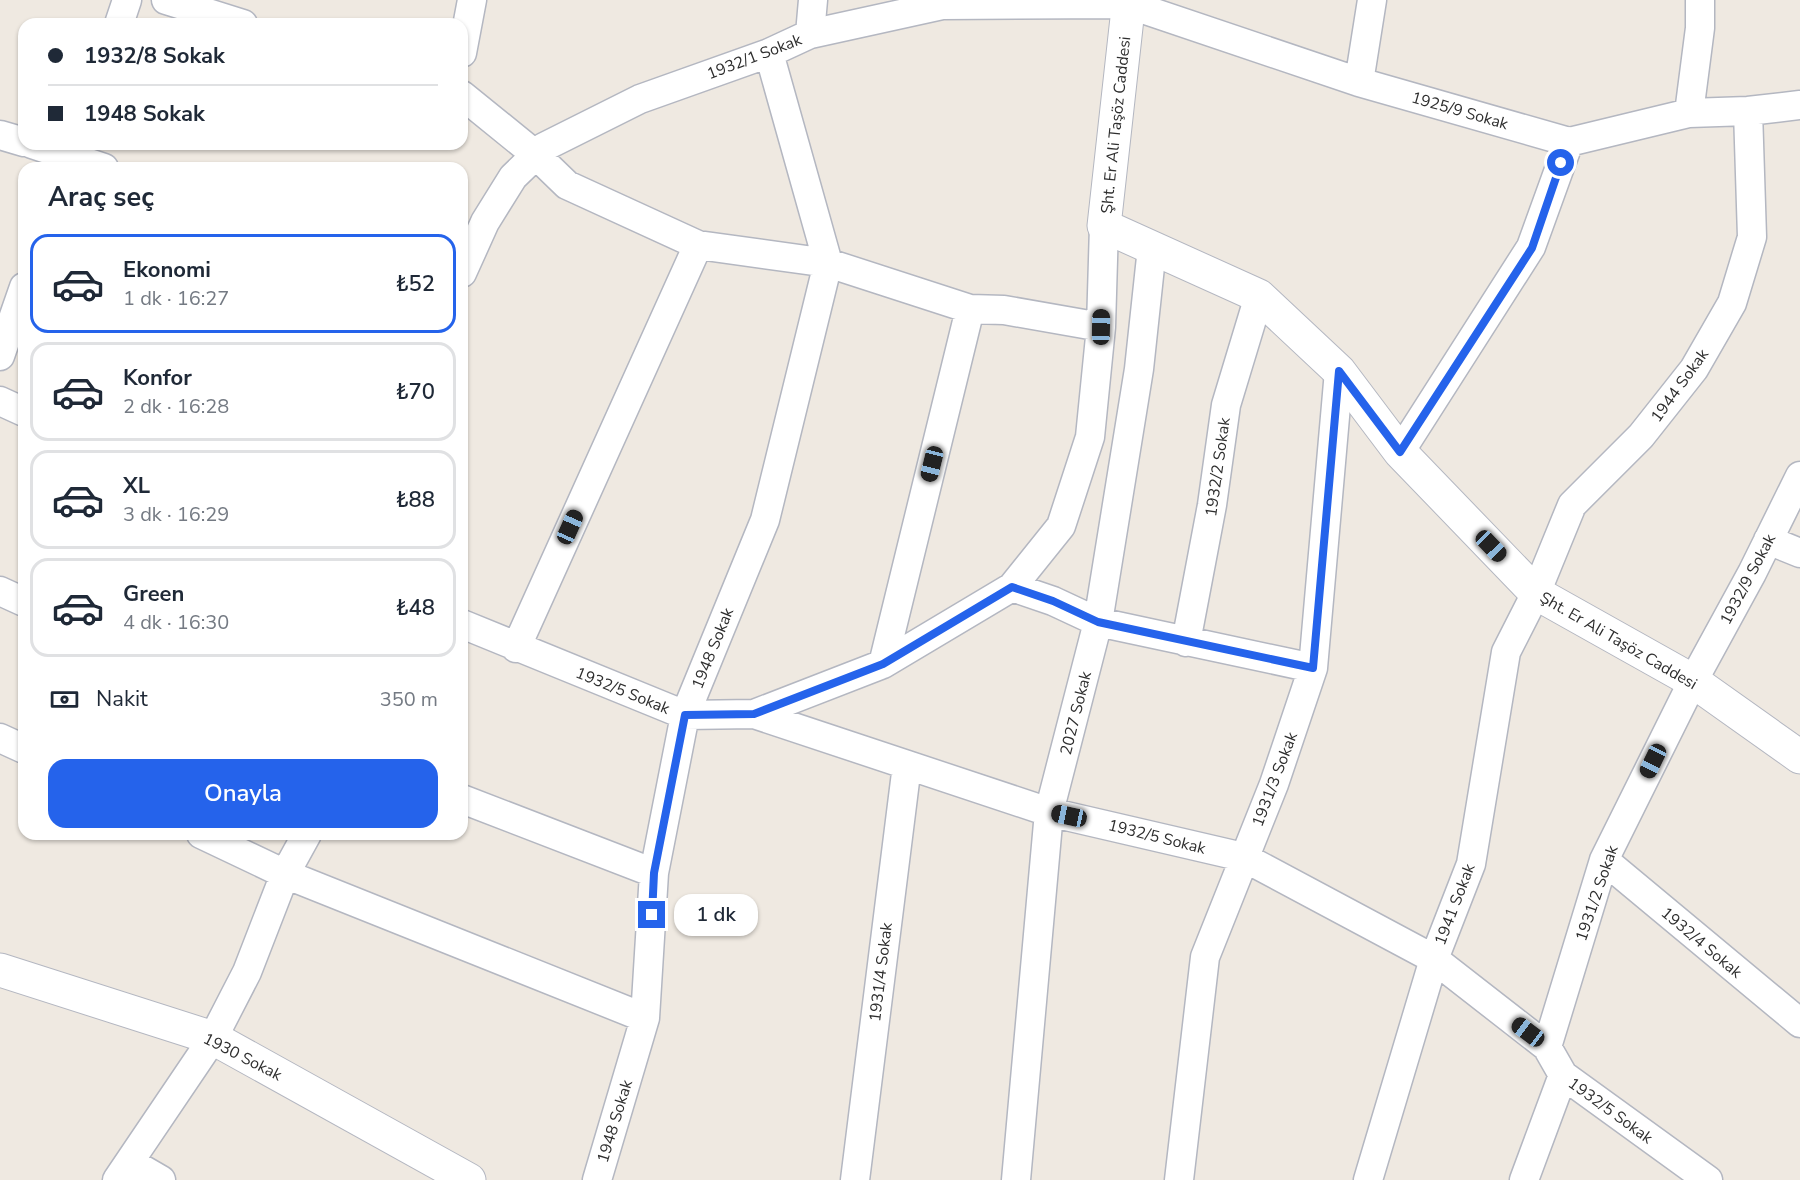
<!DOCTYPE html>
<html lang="tr">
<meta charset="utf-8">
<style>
:root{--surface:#fff;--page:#f2f2f3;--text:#1f2937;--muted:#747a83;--line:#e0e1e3;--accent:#2563eb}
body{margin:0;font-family:"Nunito Sans",sans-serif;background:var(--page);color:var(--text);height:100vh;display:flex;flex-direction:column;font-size:22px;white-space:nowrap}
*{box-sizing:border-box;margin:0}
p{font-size:20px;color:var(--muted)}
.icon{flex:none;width:33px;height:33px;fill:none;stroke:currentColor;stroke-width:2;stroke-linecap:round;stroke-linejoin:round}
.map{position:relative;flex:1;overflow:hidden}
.drawer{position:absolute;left:18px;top:162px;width:450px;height:678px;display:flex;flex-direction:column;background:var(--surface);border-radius:18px;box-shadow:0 2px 4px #0004}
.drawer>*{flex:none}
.top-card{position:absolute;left:18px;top:18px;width:450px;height:132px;border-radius:18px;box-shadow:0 2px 4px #0004;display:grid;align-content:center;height:132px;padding:0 30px;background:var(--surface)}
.end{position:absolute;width:27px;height:27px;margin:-14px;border:8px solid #2563eb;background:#fff;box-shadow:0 0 0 3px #fff}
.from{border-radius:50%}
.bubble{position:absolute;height:42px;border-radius:18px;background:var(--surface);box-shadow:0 2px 4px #0004;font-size:20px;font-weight:600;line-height:42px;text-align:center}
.car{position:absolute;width:18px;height:36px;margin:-18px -9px;border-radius:8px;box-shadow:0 0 4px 2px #0007;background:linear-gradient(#222 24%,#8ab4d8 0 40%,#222 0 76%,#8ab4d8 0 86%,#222 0)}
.top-card b{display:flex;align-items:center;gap:21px;height:57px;font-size:22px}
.top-card b+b{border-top:2px solid var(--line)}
.top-card i{width:15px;height:15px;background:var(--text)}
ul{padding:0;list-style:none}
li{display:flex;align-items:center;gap:18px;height:99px;margin:0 12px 9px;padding:0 18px;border:3px solid var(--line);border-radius:18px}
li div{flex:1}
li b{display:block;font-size:22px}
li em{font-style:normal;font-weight:600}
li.active{border-color:var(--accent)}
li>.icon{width:54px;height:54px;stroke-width:1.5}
h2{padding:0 30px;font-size:27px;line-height:72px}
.pay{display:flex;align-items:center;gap:15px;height:66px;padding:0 30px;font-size:22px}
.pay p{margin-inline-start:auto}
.button{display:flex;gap:12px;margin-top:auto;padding:12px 30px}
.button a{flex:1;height:69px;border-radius:18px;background:var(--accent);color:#fff;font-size:24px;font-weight:600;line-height:69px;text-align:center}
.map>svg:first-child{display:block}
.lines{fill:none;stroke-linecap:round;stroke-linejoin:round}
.street-casing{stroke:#b4b7c1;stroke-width:31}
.secondary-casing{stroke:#b4b7c1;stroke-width:35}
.street{stroke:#fff;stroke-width:28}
.secondary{stroke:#fff;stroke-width:33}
.route{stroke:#2563eb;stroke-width:8}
.labels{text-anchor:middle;stroke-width:4.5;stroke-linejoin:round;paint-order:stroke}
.street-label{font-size:16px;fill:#2e2e2e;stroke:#fff}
</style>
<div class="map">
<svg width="1800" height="1180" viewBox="0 0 1800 1180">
<rect width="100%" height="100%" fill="#efe9e1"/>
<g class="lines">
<defs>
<path id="street" d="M166,0L243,24
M119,24L127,0
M810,34L813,0
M462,53L472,0
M1359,82L1372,0
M462,95L536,155L567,185L698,245L828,263L970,309L1004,310L1101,327
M1689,113L1700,28V0
M0,135L24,142
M32,144L104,168
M462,273L485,222L513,177L544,147L640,99L769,53L810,34L942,5L1128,4L1359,82L1569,142L1689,113L1748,111L1800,105
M0,356L24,287
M0,401L24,412
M1400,452L1531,247L1569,142
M1768,540L1800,553
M1012,587L1053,601L1098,622L1313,668
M0,591L24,602
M462,624L685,715L754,714L1049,812L1243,857L1434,959L1547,1047L1563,1075L1708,1180
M1186,642L1212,505L1226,405L1259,296
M516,648L698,245
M883,664L970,309
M754,714L883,664L1012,587L1061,526L1090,437L1101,327L1104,226
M0,738L24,749
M462,799L654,873
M201,834L285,874L645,1018
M1604,860L1800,1023
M1547,1047L1604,860L1693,681L1752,573L1800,476
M130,1162L161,1180
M117,1180L213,1038L247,972L285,874L307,834
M597,1180L645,1018L654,873L685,715L765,520L828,263L769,53
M855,1180L907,765
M1016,1180L1049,812L1098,622L1139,369L1152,248
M1179,1180L1205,957L1274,784L1313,668L1339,371
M1368,1180L1434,959L1471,864L1506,652L1536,593L1572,505L1641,436L1694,369L1732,303L1752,237L1748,111
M1524,1180L1563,1075"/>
<path id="secondary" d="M1129,0L1104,226L1259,296L1339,371L1400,452L1536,593L1693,681L1800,757
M0,970L213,1038L469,1180"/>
</defs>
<use href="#street" class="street-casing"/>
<use href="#secondary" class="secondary-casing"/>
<use href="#street" class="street"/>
<use href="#secondary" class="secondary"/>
</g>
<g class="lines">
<path class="route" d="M652,915L654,873L685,715L754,714L883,664L1012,587L1053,601L1098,622L1313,668L1339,371L1400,452L1532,248L1561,163"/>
</g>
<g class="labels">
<g class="street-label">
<text transform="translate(754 56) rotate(-21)" y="6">1932/1 Sokak</text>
<text transform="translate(1460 110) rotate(16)" y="6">1925/9 Sokak</text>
<text transform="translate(1115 125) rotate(-84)" y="6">Şht. Er Ali Taşöz Caddesi</text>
<text transform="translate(1679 385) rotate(-54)" y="6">1944 Sokak</text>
<text transform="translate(1217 467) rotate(-82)" y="6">1932/2 Sokak</text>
<text transform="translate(1747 579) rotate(-62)" y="6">1932/9 Sokak</text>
<text transform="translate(1619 640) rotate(30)" y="6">Şht. Er Ali Taşöz Caddesi</text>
<text transform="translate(712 648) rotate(-68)" y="6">1948 Sokak</text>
<text transform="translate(623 690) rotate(22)" y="6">1932/5 Sokak</text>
<text transform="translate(1075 713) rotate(-76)" y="6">2027 Sokak</text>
<text transform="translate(1274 779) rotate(-69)" y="6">1931/3 Sokak</text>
<text transform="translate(1157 836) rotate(14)" y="6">1932/5 Sokak</text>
<text transform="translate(1596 893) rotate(-71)" y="6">1931/2 Sokak</text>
<text transform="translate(1454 904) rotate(-69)" y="6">1941 Sokak</text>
<text transform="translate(1702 942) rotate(40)" y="6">1932/4 Sokak</text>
<text transform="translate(880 972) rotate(-83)" y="6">1931/4 Sokak</text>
<text transform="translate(243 1056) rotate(27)" y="6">1930 Sokak</text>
<text transform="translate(1611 1110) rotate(36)" y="6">1932/5 Sokak</text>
<text transform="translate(614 1121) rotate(-73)" y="6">1948 Sokak</text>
</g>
</g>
</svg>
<i class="end from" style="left:1561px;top:163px"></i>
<i class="end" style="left:652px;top:915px"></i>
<div class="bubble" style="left:674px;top:894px;width:84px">1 dk</div>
<i class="car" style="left:1101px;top:327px;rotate:1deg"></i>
<i class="car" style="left:932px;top:464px;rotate:194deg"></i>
<i class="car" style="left:570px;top:527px;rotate:24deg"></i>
<i class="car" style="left:1491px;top:546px;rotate:136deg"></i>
<i class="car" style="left:1653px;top:761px;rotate:206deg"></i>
<i class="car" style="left:1069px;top:816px;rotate:282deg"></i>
<i class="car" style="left:1528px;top:1032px;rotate:307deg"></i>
<div class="top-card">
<b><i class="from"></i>1932/8 Sokak</b>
<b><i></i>1948 Sokak</b>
</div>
<section class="drawer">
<h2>Araç seç</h2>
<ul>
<li class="active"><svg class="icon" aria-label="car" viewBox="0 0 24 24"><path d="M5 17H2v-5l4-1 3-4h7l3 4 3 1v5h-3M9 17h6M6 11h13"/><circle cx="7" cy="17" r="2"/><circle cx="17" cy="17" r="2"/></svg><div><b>Ekonomi</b><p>1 dk · 16:27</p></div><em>₺52</em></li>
<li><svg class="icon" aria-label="car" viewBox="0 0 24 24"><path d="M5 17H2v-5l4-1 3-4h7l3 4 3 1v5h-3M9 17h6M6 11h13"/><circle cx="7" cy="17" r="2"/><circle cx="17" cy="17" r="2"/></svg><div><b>Konfor</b><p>2 dk · 16:28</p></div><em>₺70</em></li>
<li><svg class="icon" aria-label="car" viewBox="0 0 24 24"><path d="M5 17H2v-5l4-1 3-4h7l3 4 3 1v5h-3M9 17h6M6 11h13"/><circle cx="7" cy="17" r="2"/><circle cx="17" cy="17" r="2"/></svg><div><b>XL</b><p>3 dk · 16:29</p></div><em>₺88</em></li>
<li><svg class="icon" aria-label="car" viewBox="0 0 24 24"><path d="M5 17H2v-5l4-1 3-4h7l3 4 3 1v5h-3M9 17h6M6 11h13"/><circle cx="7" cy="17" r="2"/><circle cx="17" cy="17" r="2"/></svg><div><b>Green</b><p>4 dk · 16:30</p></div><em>₺48</em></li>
</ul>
<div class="pay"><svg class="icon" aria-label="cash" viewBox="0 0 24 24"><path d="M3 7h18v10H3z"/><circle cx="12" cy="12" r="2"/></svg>Nakit<p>350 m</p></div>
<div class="button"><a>Onayla</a></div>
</section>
</div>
